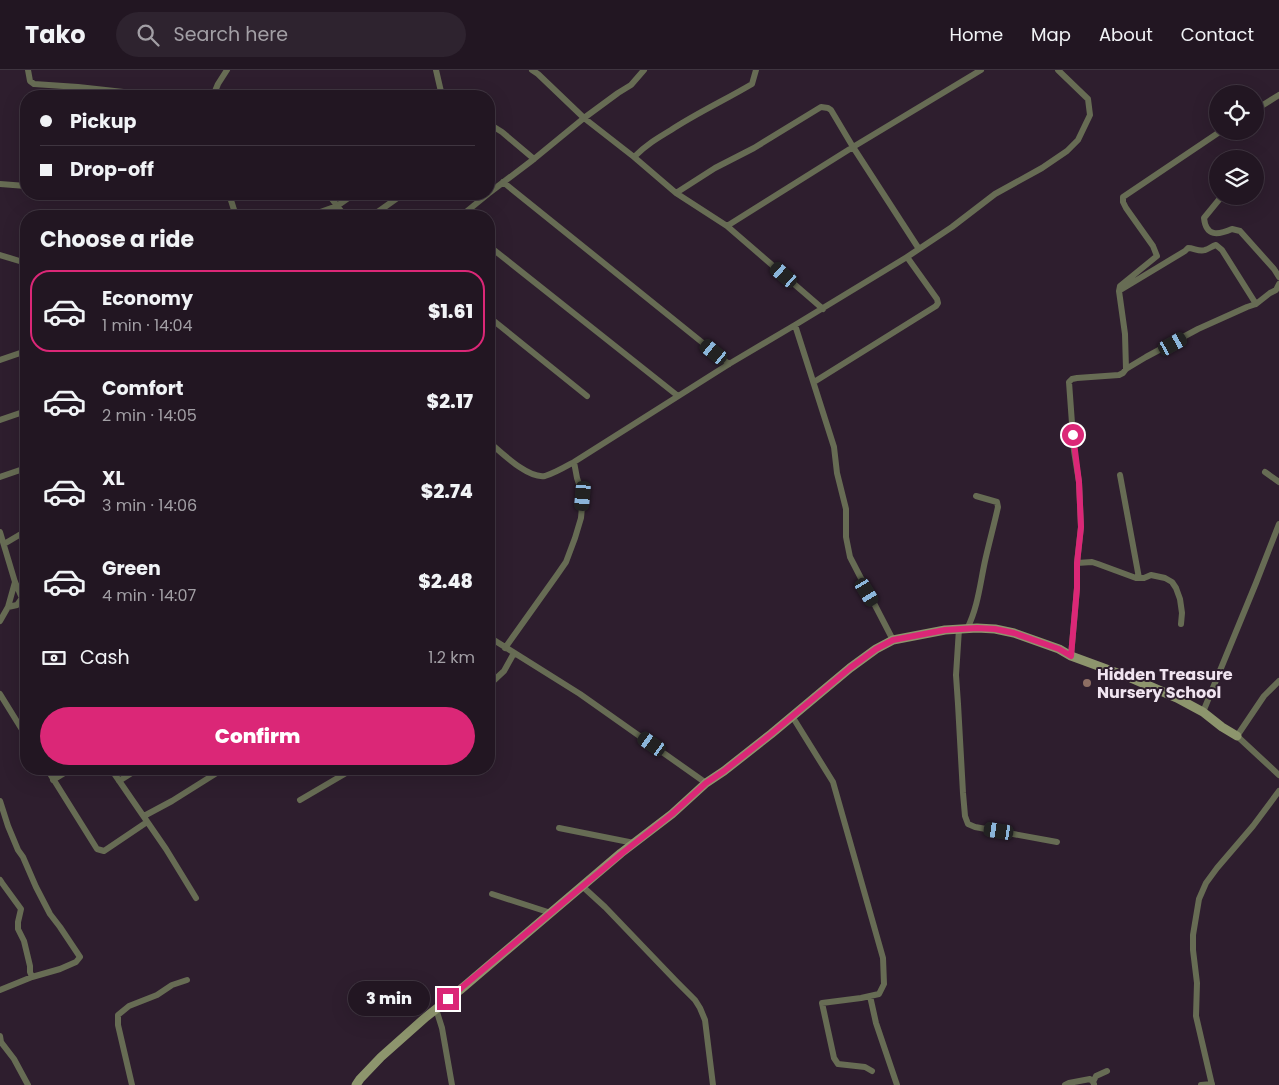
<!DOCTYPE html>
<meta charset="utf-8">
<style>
:root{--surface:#221622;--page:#2e232f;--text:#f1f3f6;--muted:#a29fa5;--line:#3f3540;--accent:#db2777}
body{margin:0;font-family:Poppins,sans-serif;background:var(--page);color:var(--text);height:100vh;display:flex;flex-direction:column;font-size:19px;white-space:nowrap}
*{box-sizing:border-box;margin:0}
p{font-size:16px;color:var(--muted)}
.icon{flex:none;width:28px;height:28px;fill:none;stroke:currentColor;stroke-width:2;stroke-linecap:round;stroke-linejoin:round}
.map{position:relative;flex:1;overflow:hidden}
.panel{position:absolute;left:20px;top:140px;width:475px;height:565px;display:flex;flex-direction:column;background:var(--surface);border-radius:20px;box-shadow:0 5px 20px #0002,0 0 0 1px var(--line)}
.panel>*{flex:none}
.guide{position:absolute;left:20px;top:20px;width:475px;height:110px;border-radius:20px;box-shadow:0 5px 20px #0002,0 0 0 1px var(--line);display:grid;align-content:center;height:110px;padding:0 20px;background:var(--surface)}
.fabs{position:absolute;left:1209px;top:15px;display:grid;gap:10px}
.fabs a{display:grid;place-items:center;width:55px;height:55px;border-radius:50%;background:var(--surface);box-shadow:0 5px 20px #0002,0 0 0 1px var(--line);font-size:25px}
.end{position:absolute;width:22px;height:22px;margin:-11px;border:6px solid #db2777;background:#fff;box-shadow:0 0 0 2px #fff}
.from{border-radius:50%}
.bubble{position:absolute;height:35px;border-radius:18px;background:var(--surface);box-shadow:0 5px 20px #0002,0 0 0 1px var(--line);font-size:16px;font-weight:800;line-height:35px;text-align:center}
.car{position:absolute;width:15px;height:30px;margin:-15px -8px;border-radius:6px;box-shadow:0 0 4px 1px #0007;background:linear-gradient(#222 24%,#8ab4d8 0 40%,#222 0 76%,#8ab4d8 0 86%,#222 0)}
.guide b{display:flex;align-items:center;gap:18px;height:48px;font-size:19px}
.guide b+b{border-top:1px solid var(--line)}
.guide i{width:12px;height:12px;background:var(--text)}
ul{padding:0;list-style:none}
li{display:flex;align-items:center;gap:15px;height:82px;margin:0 10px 8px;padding:0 10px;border:2px solid transparent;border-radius:20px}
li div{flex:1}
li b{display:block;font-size:19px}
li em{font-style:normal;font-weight:800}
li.active{border-color:var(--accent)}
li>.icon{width:45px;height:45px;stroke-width:1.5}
h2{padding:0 20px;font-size:22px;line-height:60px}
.pay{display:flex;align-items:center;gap:12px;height:55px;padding:0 20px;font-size:19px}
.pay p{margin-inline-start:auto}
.primary-button{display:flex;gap:10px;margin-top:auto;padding:10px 20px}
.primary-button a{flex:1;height:58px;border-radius:30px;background:var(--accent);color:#fff;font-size:20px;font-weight:800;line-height:58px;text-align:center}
header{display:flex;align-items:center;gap:30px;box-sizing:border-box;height:70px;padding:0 25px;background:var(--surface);border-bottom:1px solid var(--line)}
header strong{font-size:24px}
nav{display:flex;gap:28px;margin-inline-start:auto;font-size:18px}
.search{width:350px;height:45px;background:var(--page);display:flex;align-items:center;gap:12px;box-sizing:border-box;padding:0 18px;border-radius:28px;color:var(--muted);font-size:19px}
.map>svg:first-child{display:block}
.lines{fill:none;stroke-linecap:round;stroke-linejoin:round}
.street{stroke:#676c54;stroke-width:6}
.secondary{stroke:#8d956d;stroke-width:9}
.route{stroke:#db2777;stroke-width:6}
.education-dot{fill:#8d6e63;stroke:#2e1e2e;stroke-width:2}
.labels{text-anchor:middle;stroke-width:4;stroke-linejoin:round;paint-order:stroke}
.poi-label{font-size:16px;font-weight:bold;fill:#f0e4f0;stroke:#2e1e2e;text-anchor:start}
</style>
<header>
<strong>Tako</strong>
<div class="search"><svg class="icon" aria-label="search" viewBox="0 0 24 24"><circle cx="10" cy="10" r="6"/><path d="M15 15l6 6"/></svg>Search here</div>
<nav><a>Home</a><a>Map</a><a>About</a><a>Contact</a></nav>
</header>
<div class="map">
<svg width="1279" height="1015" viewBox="0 0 1279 1015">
<rect width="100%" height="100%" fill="#2e1e2e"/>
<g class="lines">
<path class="street" d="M28,0L30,11L34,14L78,17L160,26
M436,0L442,26
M532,0L538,4L584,48L634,87L676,123L727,156L823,239
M213,26L218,14L227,0
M1255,40L1279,25
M489,59L494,57L502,62L534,89
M634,87C646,75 656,69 671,60C697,43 725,30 752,14L756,0
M503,112L729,294
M0,114L26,116
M489,123L534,89L584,48L618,23L631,15L644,0
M676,123L715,98L754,78L821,37L828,38L831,40L853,77L919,179
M229,124L236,146
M328,124L345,146
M1222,126L1204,148C1206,167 1218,165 1232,159L1240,161L1274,199L1279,207
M309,146L337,136L354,124
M372,146L403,124
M461,146L488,124
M727,156L853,77L981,0
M489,176L678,326
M0,185L26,193
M1122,219L1185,181L1188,178C1194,178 1199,182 1205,180C1209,179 1212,176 1216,175L1222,180L1256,234
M489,247L587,326
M795,255L834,377L837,403L846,439V467L850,487L893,570
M0,290L26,281
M1126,299L1125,264L1119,221L1120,216L1157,186L1153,176L1126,138L1123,132V127L1221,61
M814,312L936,236L938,233L937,229L907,187
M0,350L26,341
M489,372C502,383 528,409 545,406C555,403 565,397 574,392L729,294L795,255L907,187L952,157L995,124L1042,98L1067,81L1078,70L1090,45L1088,29L1058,0
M1265,402L1279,412
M1120,405L1139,508
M0,407L26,398
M0,462L15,512L22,528L26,542
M4,474L26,461
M1077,493L1092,492L1098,494L1136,508H1144L1151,505L1165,508L1172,512L1176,518L1180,529L1182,543L1181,554
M8,537L15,512
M0,551L8,537L17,535L22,528L26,526
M959,559L956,605L958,634L963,723L965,746L968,754L975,757L1057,772
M967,559C978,537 980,514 985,491C989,473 994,455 998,437L997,432L976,426
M489,567L580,624L706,713
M505,578L557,505L566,492L575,468L581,448L583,426L577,408L574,392
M1071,586L1077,518V493L1081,457L1079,412L1074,381L1069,312L1072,309L1077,308L1119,305L1123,303L1126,299L1146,287L1198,259L1247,237L1256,234L1270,223L1276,220L1279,214
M1279,611L1264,626L1237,666L1279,705
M489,615L504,601L514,583
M0,624L26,666
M1203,642L1256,513L1279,454
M792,646L833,712L883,888L884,914L879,924L861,928L822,933L834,988L838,994L865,997L872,1001
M47,699L97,779L104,781L147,752
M111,699L166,779L196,828
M53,710L71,699
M119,711L138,699
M300,730L353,699
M0,731L8,756L18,780L23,787L36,817L50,844L60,857L80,887L76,892L60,899L32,907L0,920
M144,746L172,731L223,699
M559,758L634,773
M0,810L2,813L21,839L18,852V859L24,871L30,896V902L32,907
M582,816L605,837L676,911L695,930L700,938L705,950L713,1015
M492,824L551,843
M870,926L876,953L897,1015
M436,939L442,958L452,1015
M0,966L1,972L14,989L28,1015
M1094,1014L1093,1012L1096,1006L1107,1001
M132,1015L118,955V945L129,936L157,925L172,915L187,910
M1065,1015L1069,1013L1090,1009L1093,1012
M1201,1015L1212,1014
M1212,1015L1196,946L1197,913L1193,880V865L1199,829L1206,813L1217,798L1253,756L1279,721"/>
<path class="secondary" d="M356,1015L360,1009L381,987L426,947L460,920L621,783L672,744L706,713L724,701L771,664L850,598L876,579L893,570L945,560L977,558L995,559L1014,563L1059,579L1071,586L1131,608L1177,628L1203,642L1222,657L1237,666"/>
</g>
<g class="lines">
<path class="route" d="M448,929L621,784L672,744L706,713L724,701L771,664L850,598L876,579L893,570L945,560L977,558L995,559L1014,563L1059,579L1071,586L1077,518V493L1081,457L1079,412L1073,365"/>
</g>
<circle class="education-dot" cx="1087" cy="613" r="5"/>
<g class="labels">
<g class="poi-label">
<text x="1097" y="610">Hidden Treasure<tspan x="1097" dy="18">Nursery School</tspan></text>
</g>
</g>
</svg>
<div class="fabs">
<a><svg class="icon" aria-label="locate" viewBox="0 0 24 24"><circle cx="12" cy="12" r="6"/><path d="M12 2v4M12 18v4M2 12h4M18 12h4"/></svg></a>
<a><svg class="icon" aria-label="layers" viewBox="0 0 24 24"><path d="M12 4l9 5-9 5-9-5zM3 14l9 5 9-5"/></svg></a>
</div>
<i class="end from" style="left:1073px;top:365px"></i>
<i class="end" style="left:448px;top:929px"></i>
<div class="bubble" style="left:348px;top:911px;width:82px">3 min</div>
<i class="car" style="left:784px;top:205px;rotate:311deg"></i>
<i class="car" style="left:1173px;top:274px;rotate:61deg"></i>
<i class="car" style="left:714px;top:282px;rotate:309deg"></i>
<i class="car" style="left:583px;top:426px;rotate:185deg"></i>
<i class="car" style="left:867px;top:522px;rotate:149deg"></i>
<i class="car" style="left:652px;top:674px;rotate:305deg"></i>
<i class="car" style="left:999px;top:761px;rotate:279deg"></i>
<div class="guide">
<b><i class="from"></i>Pickup</b>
<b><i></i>Drop-off</b>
</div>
<section class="panel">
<h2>Choose a ride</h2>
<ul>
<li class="active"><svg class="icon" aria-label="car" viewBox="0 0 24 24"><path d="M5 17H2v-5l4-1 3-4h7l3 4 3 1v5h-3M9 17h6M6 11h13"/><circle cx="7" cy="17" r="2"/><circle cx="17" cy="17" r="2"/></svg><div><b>Economy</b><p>1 min · 14:04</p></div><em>$1.61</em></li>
<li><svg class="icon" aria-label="car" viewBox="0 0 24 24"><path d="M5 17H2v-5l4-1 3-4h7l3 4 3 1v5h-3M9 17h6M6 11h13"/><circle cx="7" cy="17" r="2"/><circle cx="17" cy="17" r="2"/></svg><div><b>Comfort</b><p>2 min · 14:05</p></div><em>$2.17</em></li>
<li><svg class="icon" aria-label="car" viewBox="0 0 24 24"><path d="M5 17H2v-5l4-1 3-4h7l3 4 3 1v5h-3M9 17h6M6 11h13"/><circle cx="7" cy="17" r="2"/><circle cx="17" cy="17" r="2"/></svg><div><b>XL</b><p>3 min · 14:06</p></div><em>$2.74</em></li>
<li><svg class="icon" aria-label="car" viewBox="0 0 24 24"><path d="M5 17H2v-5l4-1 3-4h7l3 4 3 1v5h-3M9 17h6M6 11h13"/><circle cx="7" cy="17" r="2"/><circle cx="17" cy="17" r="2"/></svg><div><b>Green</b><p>4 min · 14:07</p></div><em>$2.48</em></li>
</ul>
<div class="pay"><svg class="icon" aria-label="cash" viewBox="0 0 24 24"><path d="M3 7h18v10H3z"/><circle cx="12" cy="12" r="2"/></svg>Cash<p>1.2 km</p></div>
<div class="primary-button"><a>Confirm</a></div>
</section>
</div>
